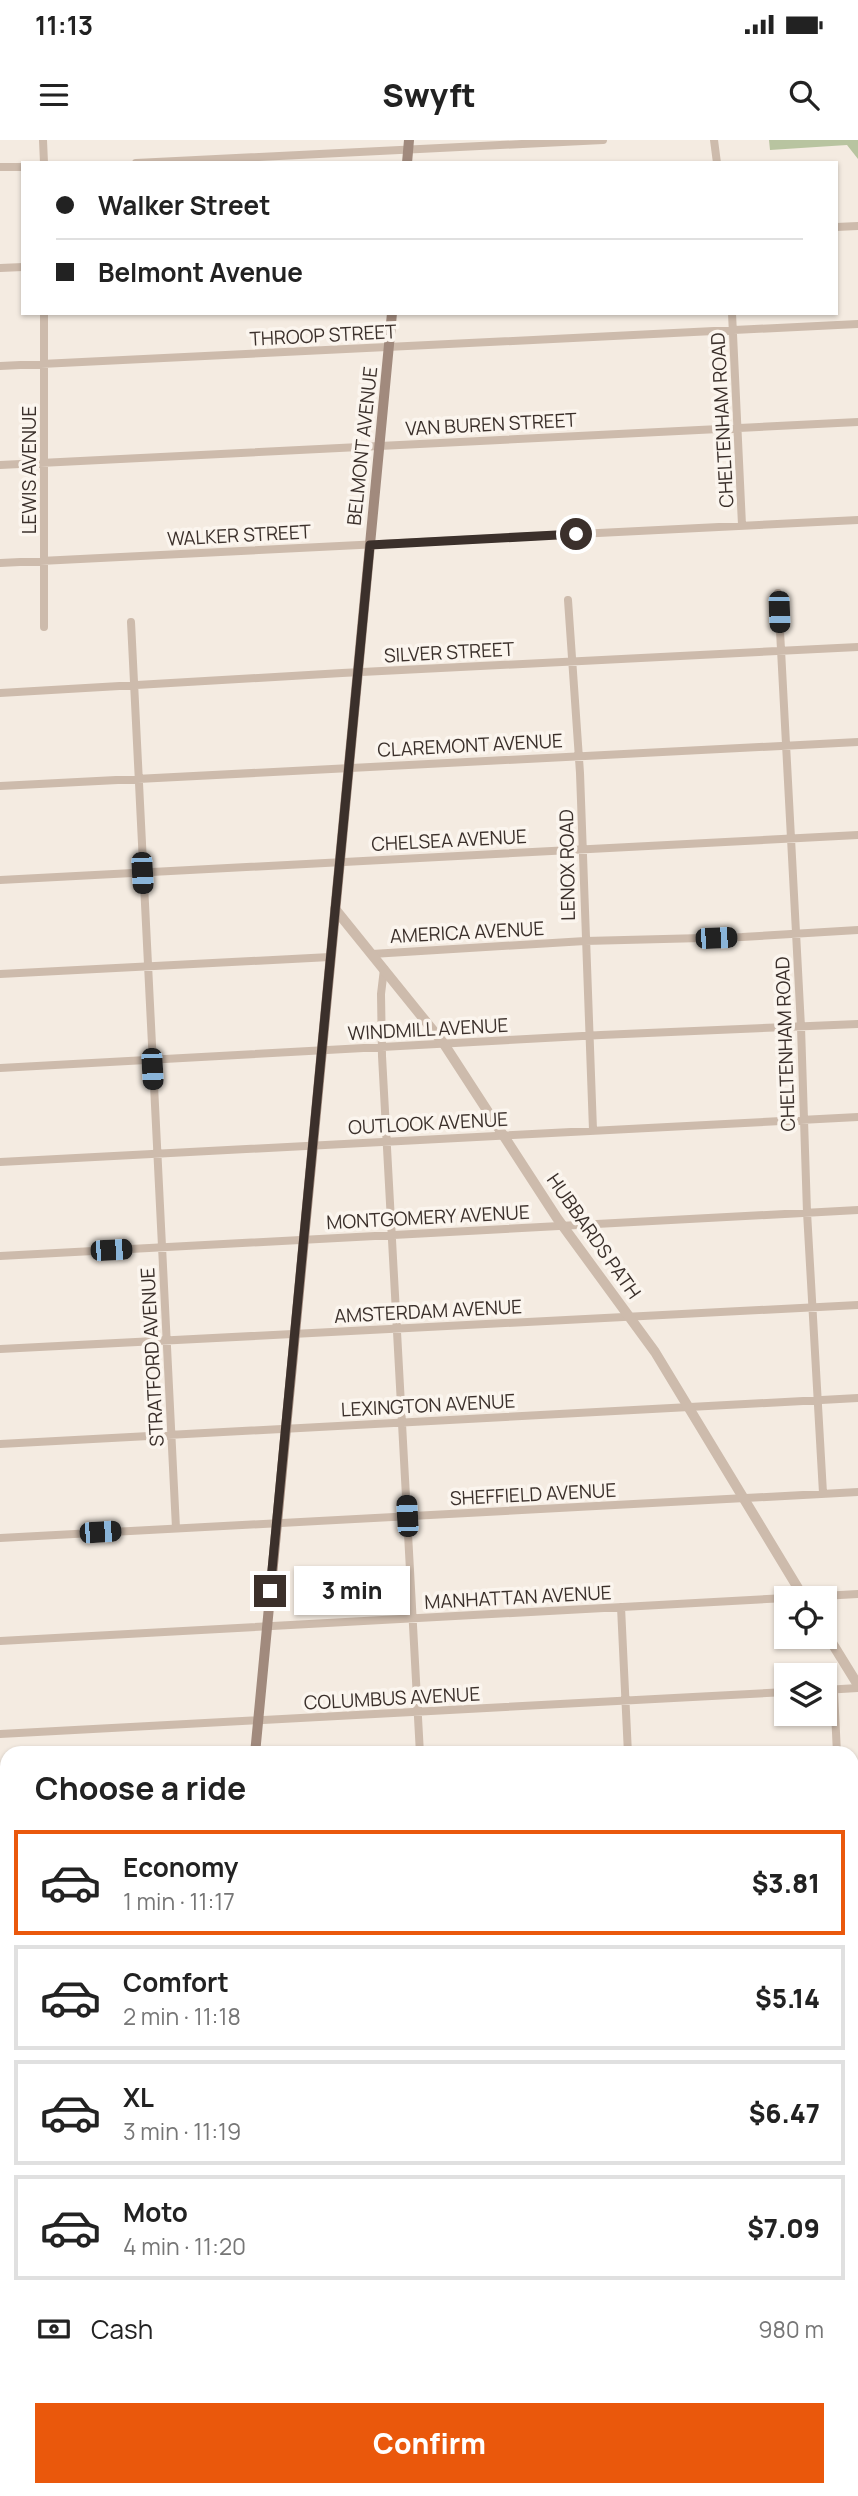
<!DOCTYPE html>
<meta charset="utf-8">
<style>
:root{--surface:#fff;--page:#f6f6f6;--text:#222;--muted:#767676;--line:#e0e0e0;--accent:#ea580c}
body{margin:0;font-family:Manrope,sans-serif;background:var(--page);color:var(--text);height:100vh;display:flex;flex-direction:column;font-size:26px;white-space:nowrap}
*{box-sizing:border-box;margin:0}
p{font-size:23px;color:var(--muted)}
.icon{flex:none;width:38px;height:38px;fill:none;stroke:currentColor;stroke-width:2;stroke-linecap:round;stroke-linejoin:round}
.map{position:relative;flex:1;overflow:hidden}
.side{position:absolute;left:0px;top:1606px;width:859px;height:751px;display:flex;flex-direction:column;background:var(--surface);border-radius:21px 21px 0 0;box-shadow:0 2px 5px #0004}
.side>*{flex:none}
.hud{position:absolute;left:21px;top:21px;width:817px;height:154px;border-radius:0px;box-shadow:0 2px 5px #0004;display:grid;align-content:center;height:154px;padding:0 35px;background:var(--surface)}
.fabs{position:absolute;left:774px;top:1446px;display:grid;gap:14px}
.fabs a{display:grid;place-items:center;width:63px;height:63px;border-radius:0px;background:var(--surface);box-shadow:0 2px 5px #0004;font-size:35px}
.end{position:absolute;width:32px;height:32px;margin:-16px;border:9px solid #3b302b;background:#fff;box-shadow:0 0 0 4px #fff}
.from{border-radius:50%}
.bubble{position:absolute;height:49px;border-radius:0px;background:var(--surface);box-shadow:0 2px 5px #0004;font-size:23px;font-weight:800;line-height:49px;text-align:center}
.car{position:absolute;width:21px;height:42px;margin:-21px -10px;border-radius:9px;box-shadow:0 0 5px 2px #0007;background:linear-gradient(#222 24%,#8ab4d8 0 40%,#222 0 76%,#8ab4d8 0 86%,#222 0)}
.hud b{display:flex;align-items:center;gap:24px;height:66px;font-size:26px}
.hud b+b{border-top:2px solid var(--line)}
.hud i{width:18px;height:18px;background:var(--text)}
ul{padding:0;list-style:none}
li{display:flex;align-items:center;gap:21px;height:105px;margin:0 14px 10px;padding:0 21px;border:4px solid var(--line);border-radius:0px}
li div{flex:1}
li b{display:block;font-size:26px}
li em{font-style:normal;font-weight:800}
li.selected{border-color:var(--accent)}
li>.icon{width:63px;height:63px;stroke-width:1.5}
h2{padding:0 35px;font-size:32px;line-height:84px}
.pay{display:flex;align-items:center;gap:18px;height:77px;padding:0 35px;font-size:26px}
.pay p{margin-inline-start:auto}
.cta{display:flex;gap:14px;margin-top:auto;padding:14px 35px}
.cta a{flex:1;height:80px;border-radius:0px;background:var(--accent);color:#fff;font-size:28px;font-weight:800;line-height:80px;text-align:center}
.status{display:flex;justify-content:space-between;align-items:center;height:49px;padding:0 35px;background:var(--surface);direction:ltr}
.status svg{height:19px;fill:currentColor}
header{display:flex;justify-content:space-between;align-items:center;height:91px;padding:0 35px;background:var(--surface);font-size:32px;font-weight:800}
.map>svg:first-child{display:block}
.green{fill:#b8c4a0}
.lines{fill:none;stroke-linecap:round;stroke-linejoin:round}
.minor{stroke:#cdbbac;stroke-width:8}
.tertiary{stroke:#cdbbac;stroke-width:10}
.secondary{stroke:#a18a7d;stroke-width:10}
.motorway{stroke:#5c4a42;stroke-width:14}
.route{stroke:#3b302b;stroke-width:9}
.labels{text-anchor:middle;stroke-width:7;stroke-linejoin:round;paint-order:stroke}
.street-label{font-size:19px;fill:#3b302b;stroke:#fbf5ee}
</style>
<div class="status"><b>11:13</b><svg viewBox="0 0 49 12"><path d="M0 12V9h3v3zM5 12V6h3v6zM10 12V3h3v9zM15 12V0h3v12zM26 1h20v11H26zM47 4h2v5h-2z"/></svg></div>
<header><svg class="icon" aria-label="menu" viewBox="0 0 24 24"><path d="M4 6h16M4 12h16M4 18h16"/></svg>Swyft<svg class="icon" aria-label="search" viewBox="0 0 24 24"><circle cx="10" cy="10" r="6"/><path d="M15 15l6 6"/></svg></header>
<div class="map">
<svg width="858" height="2356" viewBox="0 0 858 2356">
<rect width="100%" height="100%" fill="#f4ebe1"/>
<path class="green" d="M769,0H858V19L847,5L770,10Z"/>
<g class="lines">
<path class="minor" d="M43,0L44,23
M714,0L717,23
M136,23L603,0
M0,27H23
M836,87L858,86
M0,128L23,127
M732,173L742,385
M0,226L858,184
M0,325L858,282
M0,423L858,380
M778,453L801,887L807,1072L823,1353
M568,460L580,633L593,990
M131,482L176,1388
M44,487V173
M0,553L342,533L858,507
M0,646L858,602
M0,740L858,695
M372,814L585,801L742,797L858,790
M384,829L381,854L382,916L420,1614
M0,834L330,817
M0,928L601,895L858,884
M0,1022L858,977
M0,1116L858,1070
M0,1209L858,1165
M0,1304L858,1258
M0,1398L858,1352
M786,1458L858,1454
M621,1467L628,1614
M0,1501L786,1458
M824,1550L858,1548
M834,1550L837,1614
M0,1594L786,1552
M852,1643H858
M0,1689L7,1688
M852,1739H858
M0,1785H7
M852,1834H858
M0,1880H7
M852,1906L858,1905
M0,1988L7,1987
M364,2350L365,2356
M612,2350L613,2356
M710,2350V2356
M808,2350V2356"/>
<path class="tertiary" d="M335,769L444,904L557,1078L655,1212L804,1458
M824,1490L858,1545
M0,2080H7
M63,2350V2356"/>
<path class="secondary" d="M407,23L409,0
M255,1614L392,173
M852,2111H858
M0,2167H7
M852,2181H858
M0,2228H7
M184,2356V2350"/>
<path class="motorway" d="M852,2126L858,2125
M852,2155L858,2154
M852,2166H858
M0,2189L7,2188
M0,2208H7"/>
</g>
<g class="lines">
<path class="route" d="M270,1451L370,405L576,394"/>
</g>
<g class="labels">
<g class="street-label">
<text transform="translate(323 195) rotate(-3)" y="7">THROOP STREET</text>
<text transform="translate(722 280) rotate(-93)" y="7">CHELTENHAM ROAD</text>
<text transform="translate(491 284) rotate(-3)" y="7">VAN BUREN STREET</text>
<text transform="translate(362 306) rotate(-84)" y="7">BELMONT AVENUE</text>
<text transform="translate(29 330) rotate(-90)" y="7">LEWIS AVENUE</text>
<text transform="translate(239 395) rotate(-3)" y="7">WALKER STREET</text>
<text transform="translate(449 512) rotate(-3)" y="7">SILVER STREET</text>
<text transform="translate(470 605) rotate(-3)" y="7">CLAREMONT AVENUE</text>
<text transform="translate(449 700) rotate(-3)" y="7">CHELSEA AVENUE</text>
<text transform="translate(567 725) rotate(-91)" y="7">LENOX ROAD</text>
<text transform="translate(467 792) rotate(-3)" y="7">AMERICA AVENUE</text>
<text transform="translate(428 889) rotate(-3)" y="7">WINDMILL AVENUE</text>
<text transform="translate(785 904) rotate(-92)" y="7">CHELTENHAM ROAD</text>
<text transform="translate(428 983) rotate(-3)" y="7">OUTLOOK AVENUE</text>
<text transform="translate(428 1077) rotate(-3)" y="7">MONTGOMERY AVENUE</text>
<text transform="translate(594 1096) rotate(55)" y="7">HUBBARDS PATH</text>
<text transform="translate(428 1171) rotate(-3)" y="7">AMSTERDAM AVENUE</text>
<text transform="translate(152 1217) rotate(-93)" y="7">STRATFORD AVENUE</text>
<text transform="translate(428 1265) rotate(-3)" y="7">LEXINGTON AVENUE</text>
<text transform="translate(533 1354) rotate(-3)" y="7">SHEFFIELD AVENUE</text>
<text transform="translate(518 1457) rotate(-3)" y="7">MANHATTAN AVENUE</text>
<text transform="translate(392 1558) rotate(-3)" y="7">COLUMBUS AVENUE</text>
</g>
</g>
</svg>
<div class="fabs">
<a><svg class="icon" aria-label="locate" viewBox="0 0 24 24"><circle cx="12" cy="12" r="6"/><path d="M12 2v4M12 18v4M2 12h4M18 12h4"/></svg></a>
<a><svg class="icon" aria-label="layers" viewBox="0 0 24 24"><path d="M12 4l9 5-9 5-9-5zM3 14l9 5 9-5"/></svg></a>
</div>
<i class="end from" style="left:576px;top:394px"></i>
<i class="end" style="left:270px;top:1451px"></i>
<div class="bubble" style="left:294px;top:1426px;width:116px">3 min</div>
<i class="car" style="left:779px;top:472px;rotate:178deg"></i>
<i class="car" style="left:142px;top:733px;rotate:177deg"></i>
<i class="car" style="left:716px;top:798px;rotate:88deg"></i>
<i class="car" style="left:152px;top:929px;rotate:177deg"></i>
<i class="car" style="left:111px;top:1110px;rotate:87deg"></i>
<i class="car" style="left:407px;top:1376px;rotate:357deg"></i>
<i class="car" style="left:100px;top:1392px;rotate:86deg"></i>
<div class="hud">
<b><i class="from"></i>Walker Street</b>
<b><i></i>Belmont Avenue</b>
</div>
<section class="side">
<h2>Choose a ride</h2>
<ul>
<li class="selected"><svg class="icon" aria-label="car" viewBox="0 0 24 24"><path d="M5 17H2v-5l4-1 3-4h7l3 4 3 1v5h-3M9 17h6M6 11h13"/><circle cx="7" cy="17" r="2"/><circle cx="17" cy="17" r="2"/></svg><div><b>Economy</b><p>1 min · 11:17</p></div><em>$3.81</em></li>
<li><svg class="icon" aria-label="car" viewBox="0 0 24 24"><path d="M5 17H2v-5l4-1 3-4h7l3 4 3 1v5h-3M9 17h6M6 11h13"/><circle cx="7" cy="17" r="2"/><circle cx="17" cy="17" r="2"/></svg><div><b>Comfort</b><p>2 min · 11:18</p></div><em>$5.14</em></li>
<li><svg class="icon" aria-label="car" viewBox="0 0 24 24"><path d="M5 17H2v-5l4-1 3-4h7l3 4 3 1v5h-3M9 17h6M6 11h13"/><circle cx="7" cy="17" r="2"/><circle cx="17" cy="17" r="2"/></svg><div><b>XL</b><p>3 min · 11:19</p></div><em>$6.47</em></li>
<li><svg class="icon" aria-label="car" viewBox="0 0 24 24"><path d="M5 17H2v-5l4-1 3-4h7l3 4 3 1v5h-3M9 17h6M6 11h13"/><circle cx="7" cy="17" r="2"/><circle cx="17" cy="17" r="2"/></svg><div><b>Moto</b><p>4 min · 11:20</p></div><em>$7.09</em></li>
</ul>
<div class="pay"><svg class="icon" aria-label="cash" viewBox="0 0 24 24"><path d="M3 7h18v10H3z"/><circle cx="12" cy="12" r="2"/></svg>Cash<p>980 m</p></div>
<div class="cta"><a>Confirm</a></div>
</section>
</div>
